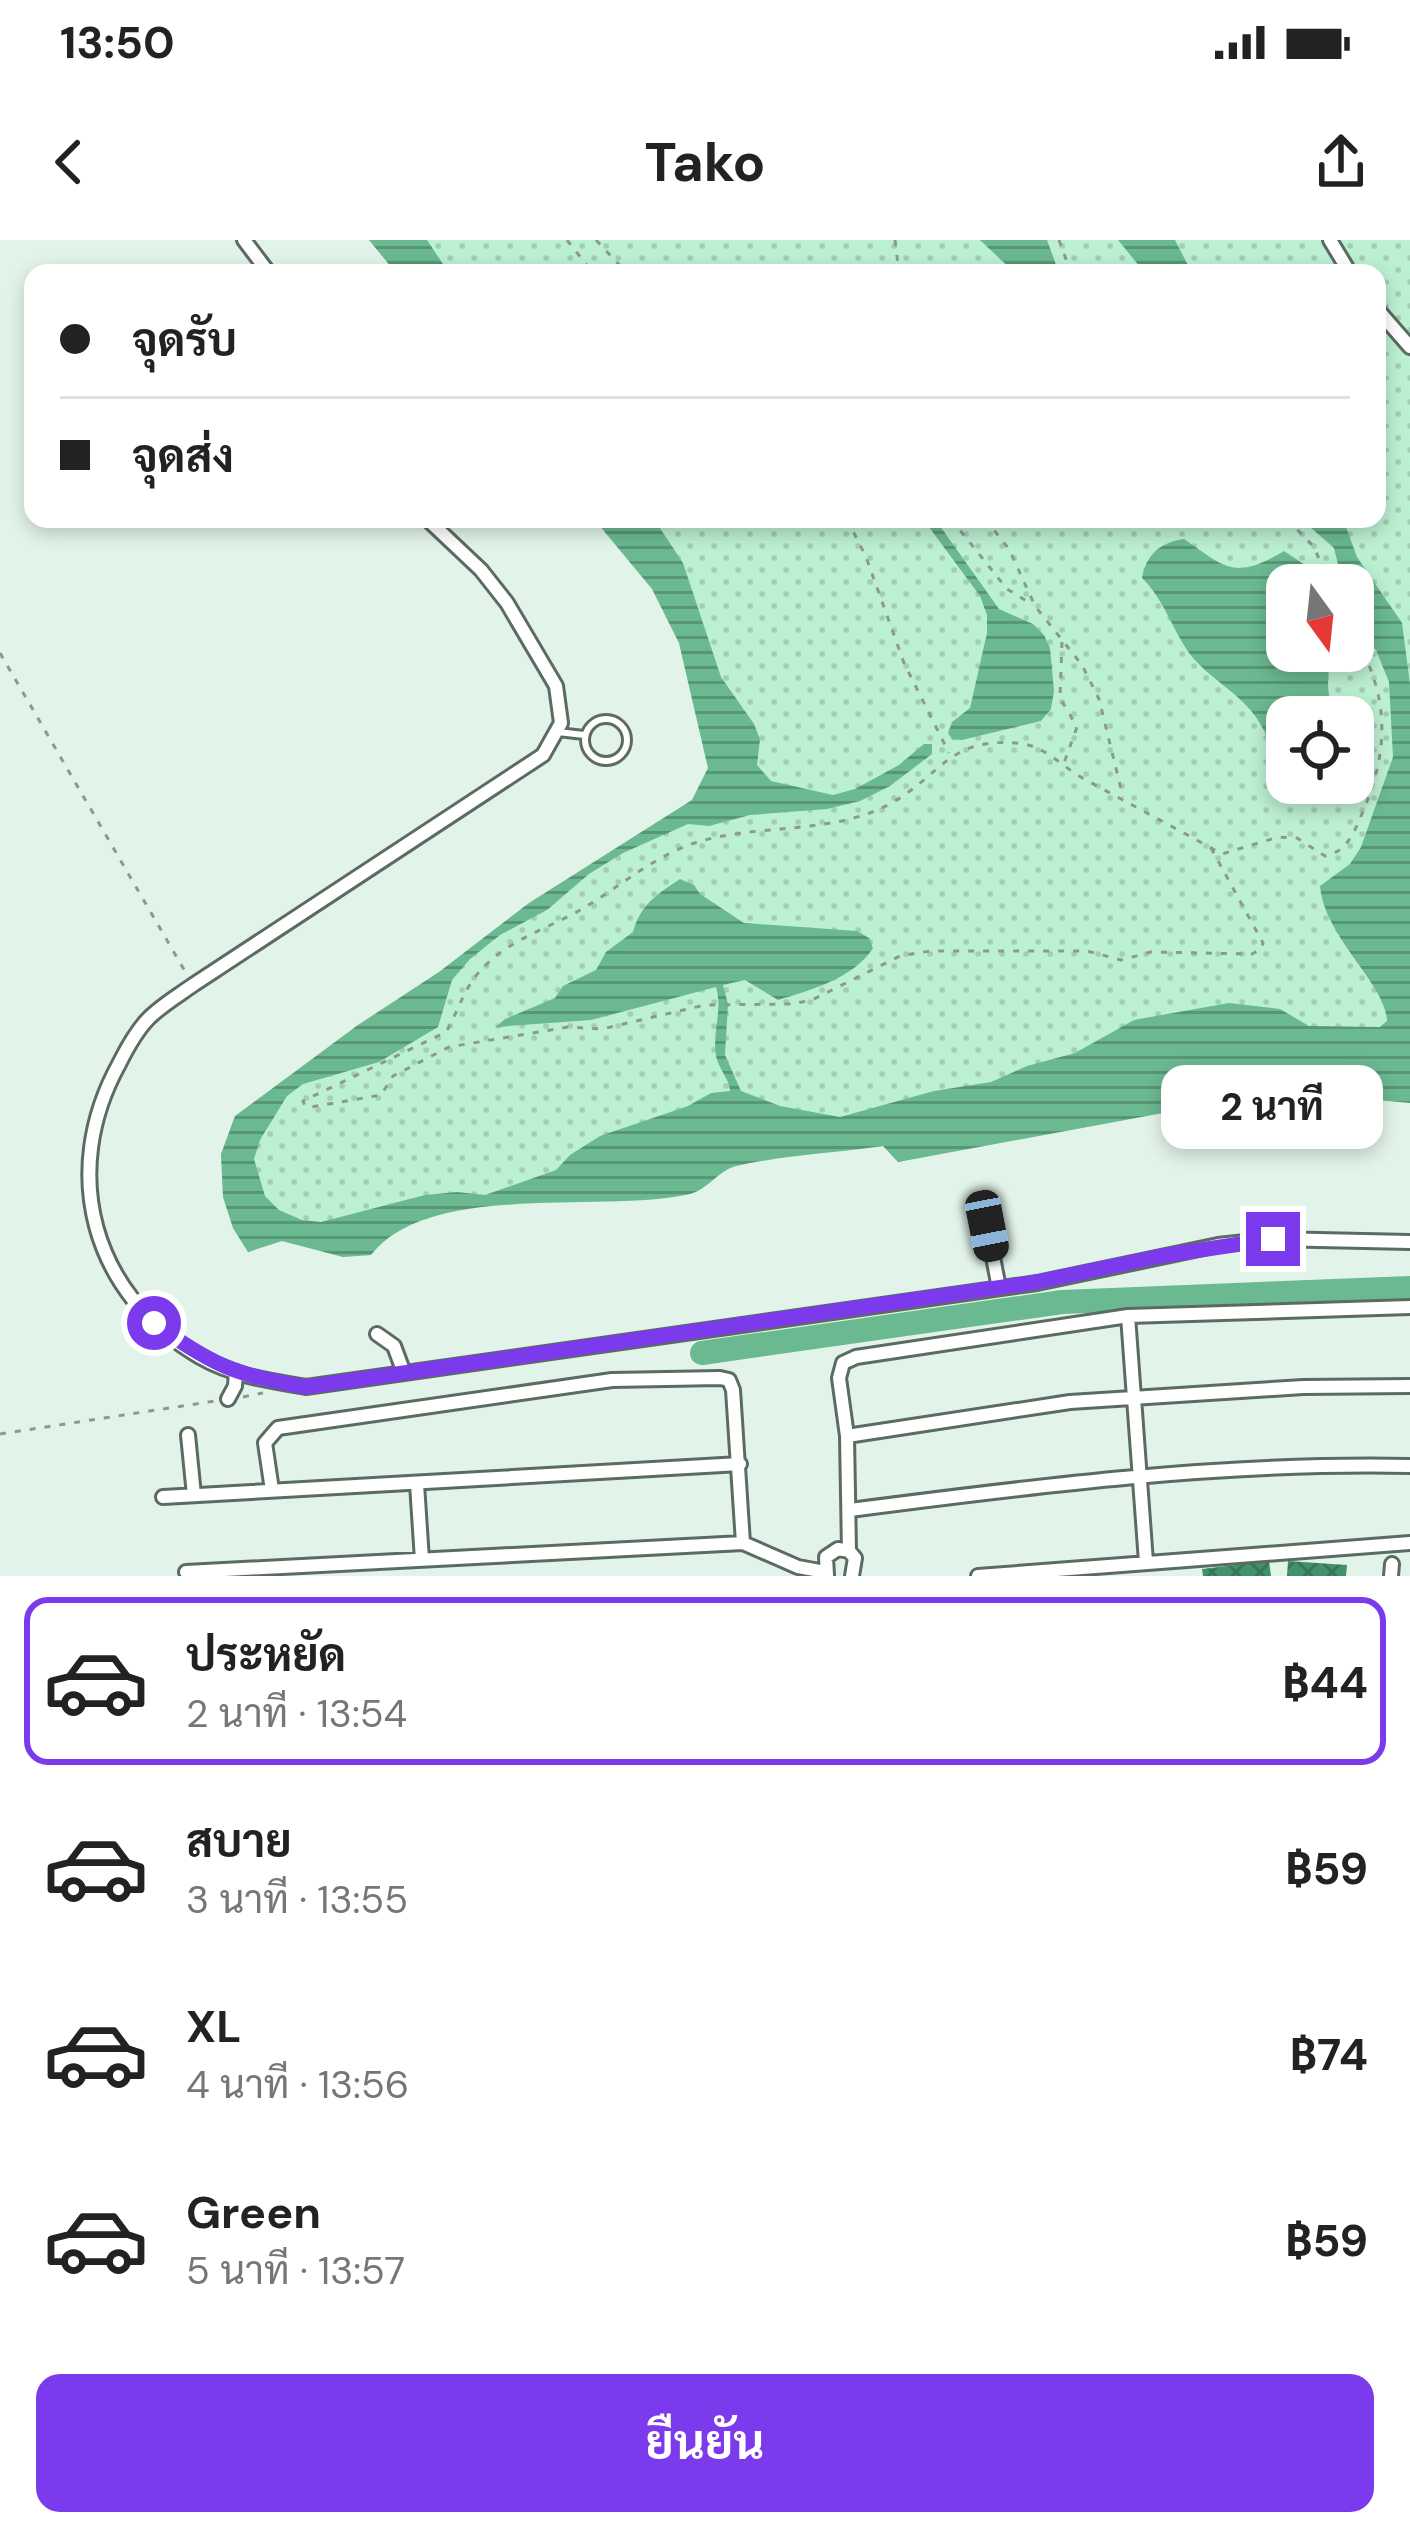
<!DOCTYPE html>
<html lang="th">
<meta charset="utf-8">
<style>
:root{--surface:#fff;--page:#f2f2f2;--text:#222;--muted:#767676;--line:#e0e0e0;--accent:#7c3aed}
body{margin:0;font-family:"DM Sans",Sarabun,sans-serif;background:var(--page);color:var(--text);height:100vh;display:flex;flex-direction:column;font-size:45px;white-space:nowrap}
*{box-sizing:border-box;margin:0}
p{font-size:39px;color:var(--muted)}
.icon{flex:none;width:66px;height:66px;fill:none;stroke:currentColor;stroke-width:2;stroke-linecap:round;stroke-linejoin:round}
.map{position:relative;height:1336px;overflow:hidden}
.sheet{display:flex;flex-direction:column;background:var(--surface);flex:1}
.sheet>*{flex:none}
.guide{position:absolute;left:24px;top:24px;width:1362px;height:264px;border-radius:24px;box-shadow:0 6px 18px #0003;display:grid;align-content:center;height:264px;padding:0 36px;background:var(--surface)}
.needle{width:78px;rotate:165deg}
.buttons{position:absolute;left:1266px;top:324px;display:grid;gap:24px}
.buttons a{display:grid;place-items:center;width:108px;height:108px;border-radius:24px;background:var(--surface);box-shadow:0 6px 18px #0003;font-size:60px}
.end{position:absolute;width:54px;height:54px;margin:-27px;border:15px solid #7c3aed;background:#fff;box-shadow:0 0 0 6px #fff}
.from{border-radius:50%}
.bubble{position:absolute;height:84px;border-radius:24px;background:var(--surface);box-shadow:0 6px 18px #0003;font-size:39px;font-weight:700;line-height:84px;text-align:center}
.car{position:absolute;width:36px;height:72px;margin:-36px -18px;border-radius:15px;box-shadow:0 0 9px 3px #0007;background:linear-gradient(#222 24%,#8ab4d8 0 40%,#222 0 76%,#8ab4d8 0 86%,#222 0)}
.guide b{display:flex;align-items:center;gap:42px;height:114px;font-size:45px}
.guide b+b{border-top:3px solid var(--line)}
.guide i{width:30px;height:30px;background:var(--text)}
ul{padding:21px 0 0;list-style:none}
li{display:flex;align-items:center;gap:36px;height:168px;margin:0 24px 18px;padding:0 12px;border:6px solid transparent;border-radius:24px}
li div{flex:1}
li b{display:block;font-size:45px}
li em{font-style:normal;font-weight:700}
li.current{border-color:var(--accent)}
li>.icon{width:108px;height:108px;stroke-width:1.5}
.primary-button{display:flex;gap:24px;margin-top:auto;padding:24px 36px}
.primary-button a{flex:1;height:138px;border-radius:24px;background:var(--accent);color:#fff;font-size:48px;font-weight:700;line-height:138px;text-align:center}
.status{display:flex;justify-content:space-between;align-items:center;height:84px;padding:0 60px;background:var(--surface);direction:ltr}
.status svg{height:33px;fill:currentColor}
header{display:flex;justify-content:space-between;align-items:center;height:156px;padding:0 36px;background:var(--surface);font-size:54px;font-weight:700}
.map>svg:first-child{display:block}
.grass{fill:url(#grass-dots);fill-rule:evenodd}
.water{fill:url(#water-rules)}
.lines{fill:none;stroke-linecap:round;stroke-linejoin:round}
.river{stroke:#6bb990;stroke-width:24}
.building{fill:url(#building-cross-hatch)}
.service-casing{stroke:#5c6b62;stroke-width:12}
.minor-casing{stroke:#5c6b62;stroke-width:18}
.path{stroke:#8c9991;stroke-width:3;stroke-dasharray:6 9;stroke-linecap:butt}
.service{stroke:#fff;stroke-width:6}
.minor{stroke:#fff;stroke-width:12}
.route{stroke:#7c3aed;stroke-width:15}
</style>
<div class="status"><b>13:50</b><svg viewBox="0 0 49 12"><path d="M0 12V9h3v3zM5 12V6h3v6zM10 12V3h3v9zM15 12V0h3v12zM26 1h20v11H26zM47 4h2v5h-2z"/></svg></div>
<header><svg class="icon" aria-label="back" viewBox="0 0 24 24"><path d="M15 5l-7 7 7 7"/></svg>Tako<svg class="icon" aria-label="share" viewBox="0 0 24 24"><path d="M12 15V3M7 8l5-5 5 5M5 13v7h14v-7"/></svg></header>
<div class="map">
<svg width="1410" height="1336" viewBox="0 0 1410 1336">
<defs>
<pattern id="grass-dots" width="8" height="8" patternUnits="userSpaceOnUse" patternTransform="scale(3)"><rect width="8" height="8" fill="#bcf0d2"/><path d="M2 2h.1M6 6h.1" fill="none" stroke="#a2ceb4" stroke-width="1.8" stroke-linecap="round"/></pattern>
<pattern id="water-rules" width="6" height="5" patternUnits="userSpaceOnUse" patternTransform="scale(3)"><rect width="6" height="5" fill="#6bb990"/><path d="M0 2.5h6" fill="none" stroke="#589776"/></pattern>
<pattern id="building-cross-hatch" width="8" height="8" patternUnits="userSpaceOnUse" patternTransform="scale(3)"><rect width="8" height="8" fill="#42916a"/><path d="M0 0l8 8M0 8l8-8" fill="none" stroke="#377757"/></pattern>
</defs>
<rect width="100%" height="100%" fill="#e2f4e9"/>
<path class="grass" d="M369,0H1410V863L1282,851L898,922L883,906C835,913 784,915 736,926C719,930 707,950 690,954C604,974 429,940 371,1015L343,1017L282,1001L248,1012L233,988L223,957L221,914L235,876L358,785L439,732L529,663L692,560L708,528L679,403L652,349L594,279H1377V33H396ZM1287,345H1353V411H1287ZM1287,477H1353V543H1287Z"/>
<path class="water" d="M369,0H427L449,33H396Z
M980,0H1047L1059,33H1015Z
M1118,0H1175L1192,33H1145Z
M594,279H654L683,323L721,437L754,484L760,499L757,525L771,541L833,555L855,549L899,525L924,504H932V514L890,546L860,561L827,569L750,575L709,586L688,584L623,613L589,634L547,670L500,695L470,719L452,740L438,787L379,822L303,844L287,856L260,900L254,919L265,956L279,970L302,980L321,982L425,955L457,952L485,955L556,930L570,915L600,896L688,866L711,853L730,851C729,838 719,830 716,816C712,792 723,770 716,747L591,780L496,787L505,779L555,758L563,746L596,730L606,712L633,692C641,664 656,655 680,639L694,645L700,654L744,683L857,691L869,698L873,708C854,738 811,750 778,760L745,740L723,745L728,764L725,815L741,851L780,866L840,877L934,851L991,842L1027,826L1075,813L1134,780L1229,763L1280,769L1309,786L1380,787L1387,781C1386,744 1324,697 1320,646L1350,624L1361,607L1393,517L1389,442L1376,410L1366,401L1353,375V345H1343L1334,308L1301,279H1343L1357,317L1402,383L1410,444V863L1282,851L898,922L883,906C835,913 784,915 736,926C719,930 707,950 690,954C604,974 429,940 371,1015L343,1017L282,1001L248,1012L233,988L223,957L221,914L235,876L358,785L439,732L529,663L692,560L708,528L679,403L652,349Z
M923,279H935L999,369L1033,384L1044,395L1050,408L1054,451L1051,469L1041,481L962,500L952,499L948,493L952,482L970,468L987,393V375L980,356Z
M1184,299C1227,329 1235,340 1284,311L1308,327L1316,345H1287V411H1334C1324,442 1329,449 1332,477H1287V543H1315L1307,561L1295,563C1276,545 1275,508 1261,485C1244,455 1215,443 1193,418C1173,393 1165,360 1142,338C1147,314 1159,303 1184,299Z"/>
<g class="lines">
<path class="river" d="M702,1113L1062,1062L1410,1048"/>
</g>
<path class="building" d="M1269,1321L1271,1336H1203L1202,1329Z
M1288,1321L1347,1325L1346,1336H1287Z"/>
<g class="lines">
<defs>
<path id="service" d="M585 500a21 21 0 1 1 42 0a21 21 0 1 1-42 0Z
M558,492L584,495"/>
<path id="minor" d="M244,0L269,33
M1330,0L1350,33
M1377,69L1410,107
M427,279L481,330L507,363L556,446L561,483L543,515L193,745C179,755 162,765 149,778C136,791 127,808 119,824C59,933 92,1054 200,1117C233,1136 270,1141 306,1147L1037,1043L1218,1005L1273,999L1410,1002
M987,986L999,1048
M1128,1076L1146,1322
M377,1094L394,1106L404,1133
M228,1159L235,1146L236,1132
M188,1195L194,1255
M847,1196L1070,1162L1303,1147L1410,1146
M417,1244L422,1320
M272,1250L265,1203L278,1188L612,1140L720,1138L729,1140L733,1150L743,1303
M163,1257L740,1224
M850,1270C1034,1246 1224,1222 1410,1226
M849,1311L847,1196L839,1138L843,1123L856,1117L1128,1076L1410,1067
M186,1332L743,1303L798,1327L825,1332
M827,1335L826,1317L838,1309L849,1311L855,1318L852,1336
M978,1336L1410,1303
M1391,1336L1392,1324"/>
</defs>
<use href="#service" class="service-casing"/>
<use href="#minor" class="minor-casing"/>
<path class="path" d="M567,0L593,33
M596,0L627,33
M895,0L899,33
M1059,0L1071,33
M830,279L848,284
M847,279L866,317L904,423L949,513
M951,279L1007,349L1033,365
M985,279L1009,309L1035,366L1082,425L1099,459L1123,557
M1287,279L1314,307L1330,345
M1062,402L1060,458L1077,487L1064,523
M0,413L186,733
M1211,608L1263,703L1261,709L1252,714L1151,712L1121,720L1087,711H930L900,716L812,760L792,764L705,765L602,789L568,787L449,807L393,836L381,855L311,867L305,866L303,861L446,792C459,770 464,747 482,729C508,700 549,688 582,669C621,646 658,613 701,601C761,584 832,594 888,565C942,536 949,494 1024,504C1047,508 1065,529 1086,540C1132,565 1177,589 1222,614L1278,597L1297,598L1325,616C1346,612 1353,595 1361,576C1390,510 1390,456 1353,393
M243,1157L263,1153
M0,1194L215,1161"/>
<use href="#service" class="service"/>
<use href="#minor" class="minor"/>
</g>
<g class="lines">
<path class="route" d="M154,1083C210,1124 237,1136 306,1147L1037,1042L1161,1016L1273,999"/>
</g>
</svg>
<div class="buttons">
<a><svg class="needle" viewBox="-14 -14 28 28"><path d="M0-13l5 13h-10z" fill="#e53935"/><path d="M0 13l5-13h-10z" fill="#767676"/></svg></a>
<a><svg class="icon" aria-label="locate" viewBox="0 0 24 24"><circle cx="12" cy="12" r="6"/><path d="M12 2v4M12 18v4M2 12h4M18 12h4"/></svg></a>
</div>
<i class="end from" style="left:154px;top:1083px"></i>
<i class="end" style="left:1273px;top:999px"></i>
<div class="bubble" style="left:1161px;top:825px;width:222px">2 นาที</div>
<i class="car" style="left:987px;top:986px;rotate:169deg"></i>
<div class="guide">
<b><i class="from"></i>จุดรับ</b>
<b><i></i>จุดส่ง</b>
</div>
</div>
<section class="sheet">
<ul>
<li class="current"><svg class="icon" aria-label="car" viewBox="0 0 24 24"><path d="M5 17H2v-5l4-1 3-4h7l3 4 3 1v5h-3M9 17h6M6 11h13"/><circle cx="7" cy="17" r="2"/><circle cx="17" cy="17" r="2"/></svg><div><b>ประหยัด</b><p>2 นาที · 13:54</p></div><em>฿44</em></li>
<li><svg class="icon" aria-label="car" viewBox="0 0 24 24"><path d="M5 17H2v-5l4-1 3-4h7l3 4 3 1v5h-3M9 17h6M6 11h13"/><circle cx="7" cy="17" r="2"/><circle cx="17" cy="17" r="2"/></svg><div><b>สบาย</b><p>3 นาที · 13:55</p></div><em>฿59</em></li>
<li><svg class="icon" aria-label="car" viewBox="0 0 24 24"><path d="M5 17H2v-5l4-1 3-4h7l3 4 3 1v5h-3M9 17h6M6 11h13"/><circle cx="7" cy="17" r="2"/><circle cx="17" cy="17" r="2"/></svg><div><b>XL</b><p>4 นาที · 13:56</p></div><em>฿74</em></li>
<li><svg class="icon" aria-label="car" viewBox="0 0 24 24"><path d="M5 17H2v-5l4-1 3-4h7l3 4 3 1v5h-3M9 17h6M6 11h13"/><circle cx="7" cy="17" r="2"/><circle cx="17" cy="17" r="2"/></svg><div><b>Green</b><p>5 นาที · 13:57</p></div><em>฿59</em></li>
</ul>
<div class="primary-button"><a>ยืนยัน</a></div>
</section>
